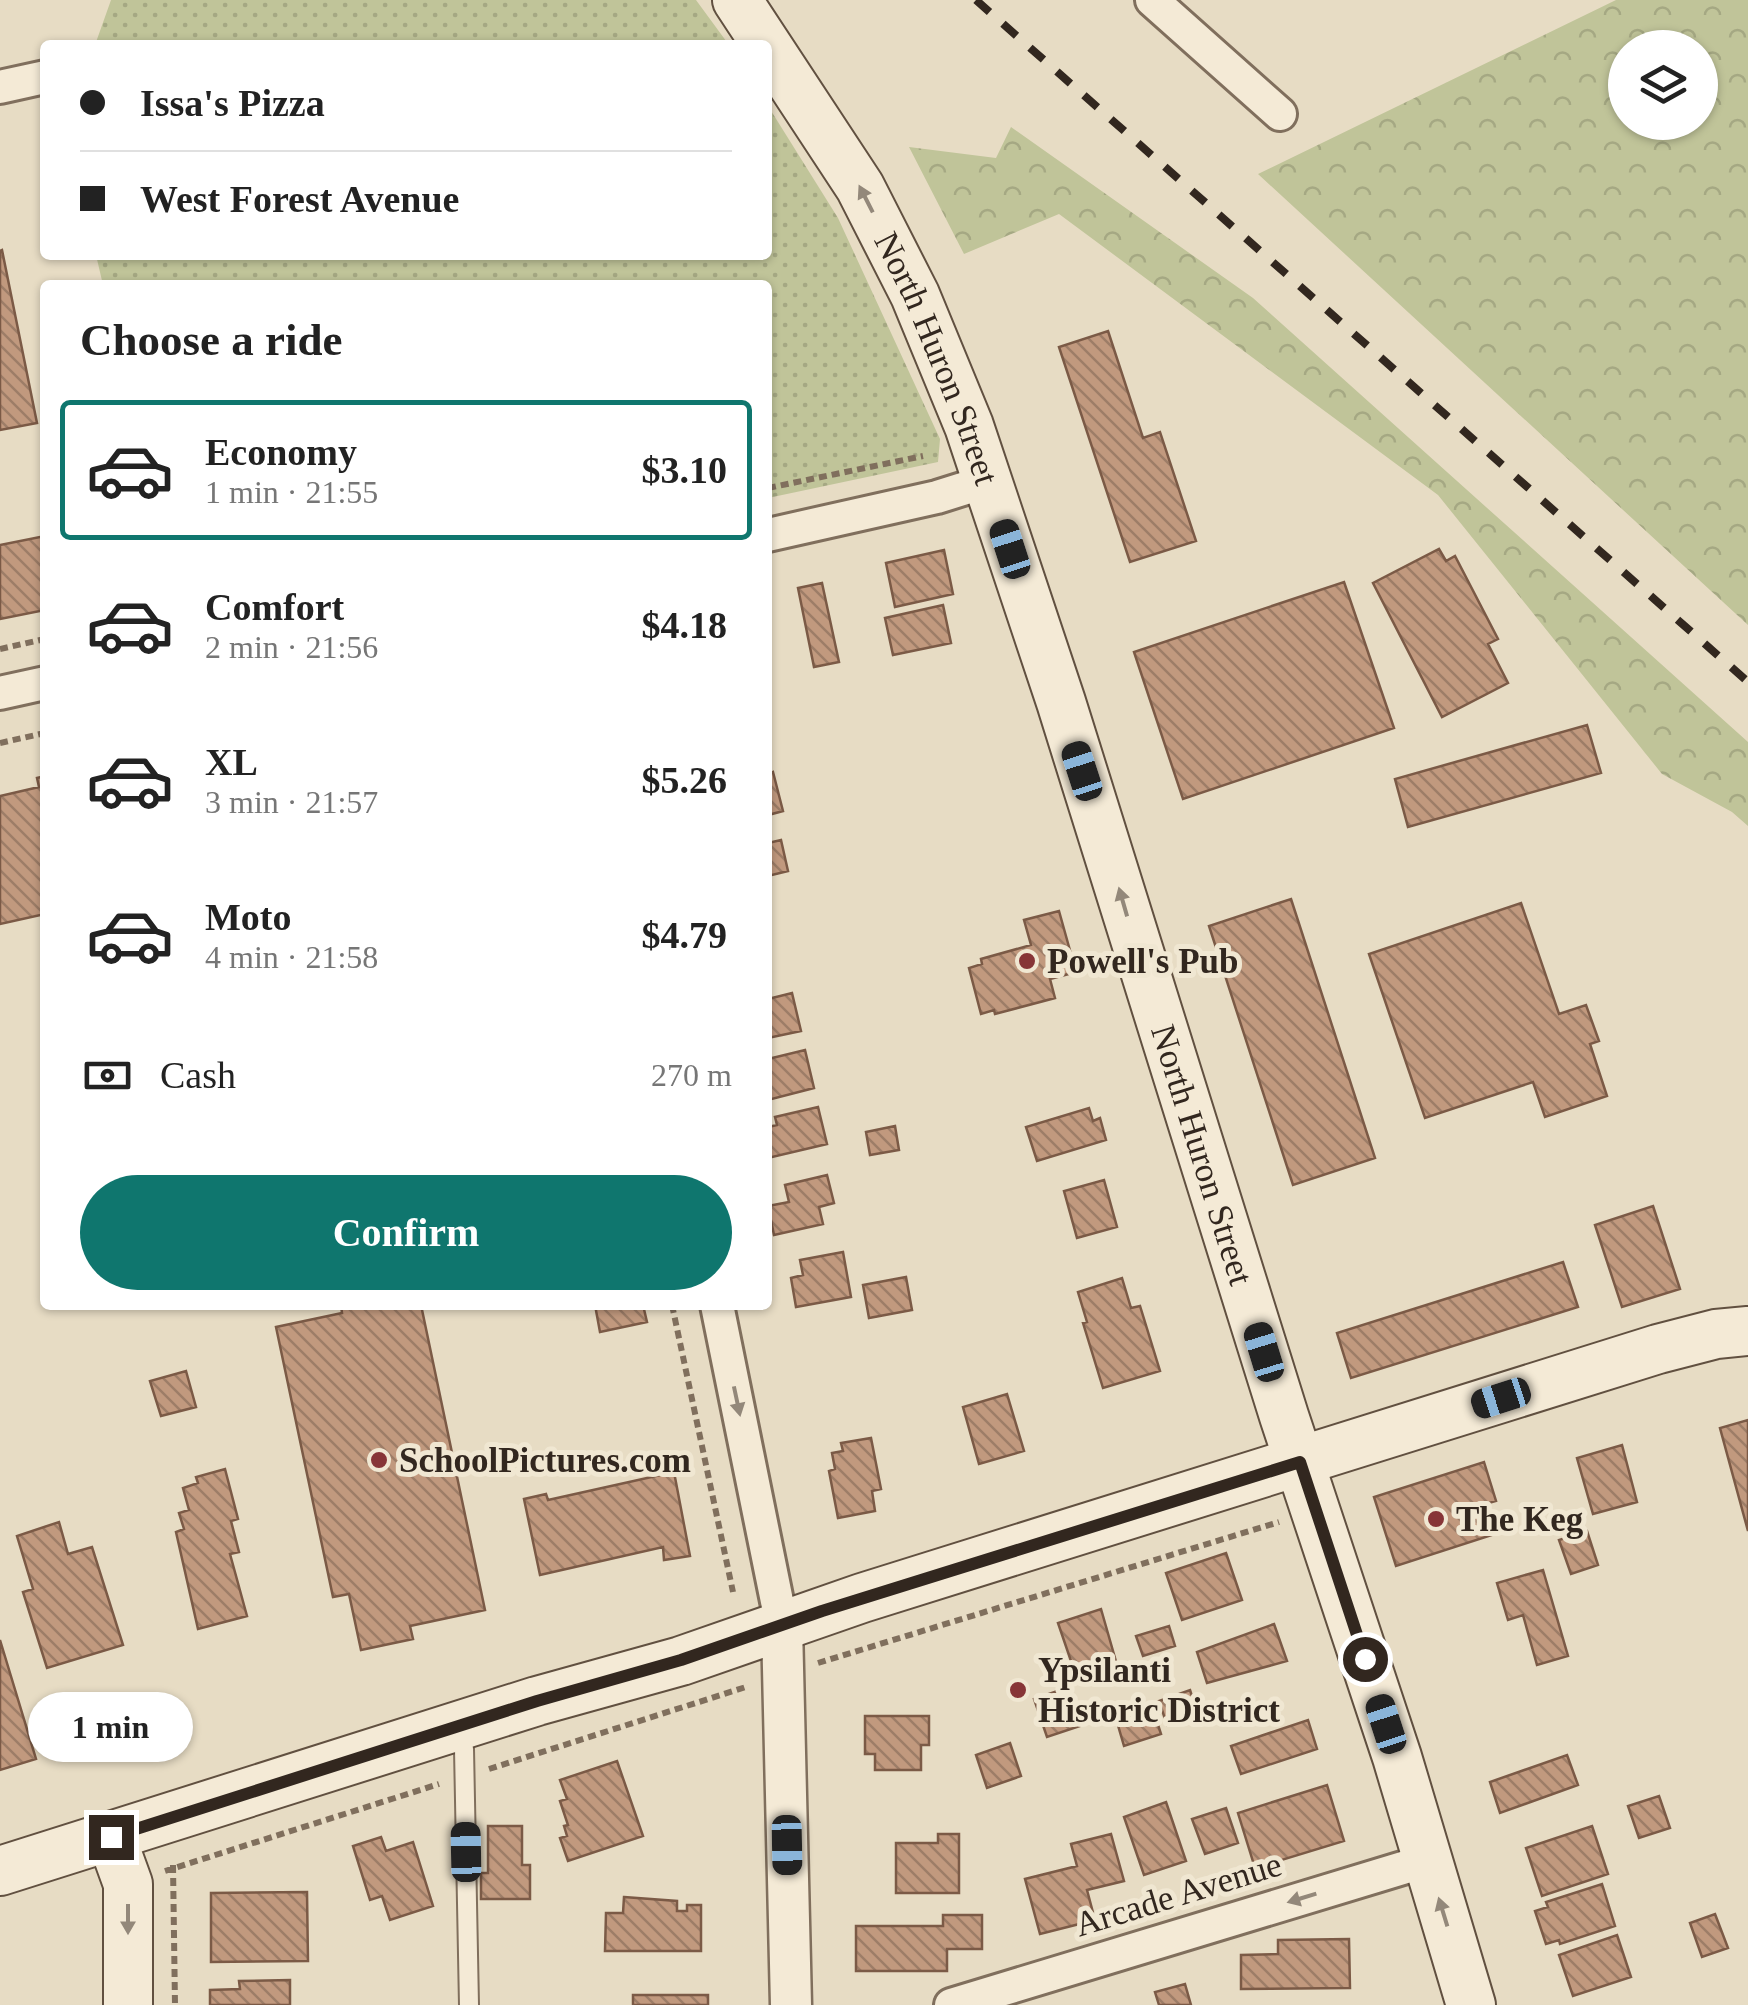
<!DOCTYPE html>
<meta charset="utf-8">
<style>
:root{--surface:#fff;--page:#f2f2f2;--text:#222;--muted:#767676;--line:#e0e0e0;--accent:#0f766e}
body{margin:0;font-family:"Times New Roman",serif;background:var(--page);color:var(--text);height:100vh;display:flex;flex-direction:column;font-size:38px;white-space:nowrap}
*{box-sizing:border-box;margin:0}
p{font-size:32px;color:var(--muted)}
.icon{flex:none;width:55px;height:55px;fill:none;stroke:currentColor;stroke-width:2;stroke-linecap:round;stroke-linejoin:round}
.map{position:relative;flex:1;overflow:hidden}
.panel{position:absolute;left:40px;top:280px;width:732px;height:1030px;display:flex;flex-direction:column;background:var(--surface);border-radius:10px;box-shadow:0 2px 8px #0004}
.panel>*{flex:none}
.guide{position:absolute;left:40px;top:40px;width:732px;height:220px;border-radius:10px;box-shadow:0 2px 8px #0004;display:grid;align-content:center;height:220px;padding:0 40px;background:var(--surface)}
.fabs{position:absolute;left:1608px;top:30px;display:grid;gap:20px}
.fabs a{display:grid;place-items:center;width:110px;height:110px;border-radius:50%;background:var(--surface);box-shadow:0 2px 8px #0004;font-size:50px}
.end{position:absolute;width:45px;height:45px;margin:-22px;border:12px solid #32271f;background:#fff;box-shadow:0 0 0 5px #fff}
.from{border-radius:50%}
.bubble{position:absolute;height:70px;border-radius:35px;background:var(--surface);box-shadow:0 2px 8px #0004;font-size:32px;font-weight:800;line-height:70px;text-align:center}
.car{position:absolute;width:30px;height:60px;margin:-30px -15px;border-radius:12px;box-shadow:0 0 8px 2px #0007;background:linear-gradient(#222 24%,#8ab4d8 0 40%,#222 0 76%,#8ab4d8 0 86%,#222 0)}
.guide b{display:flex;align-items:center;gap:35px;height:95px;font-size:38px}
.guide b+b{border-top:2px solid var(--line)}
.guide i{width:25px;height:25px;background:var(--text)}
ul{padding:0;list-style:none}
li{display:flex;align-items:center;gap:30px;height:140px;margin:0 20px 15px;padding:0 20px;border:5px solid transparent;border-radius:10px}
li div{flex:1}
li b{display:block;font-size:38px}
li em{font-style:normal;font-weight:800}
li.on{border-color:var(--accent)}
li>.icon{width:90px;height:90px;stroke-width:1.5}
h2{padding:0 40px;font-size:45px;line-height:120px}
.pay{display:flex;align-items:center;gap:25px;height:110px;padding:0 40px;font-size:38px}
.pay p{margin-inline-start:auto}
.cta{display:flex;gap:20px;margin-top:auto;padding:20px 40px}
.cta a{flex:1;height:115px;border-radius:60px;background:var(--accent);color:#fff;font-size:40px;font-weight:800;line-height:115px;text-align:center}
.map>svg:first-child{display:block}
.grass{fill:url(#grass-dots)}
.forest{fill:url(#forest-crowns);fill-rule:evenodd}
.building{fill:url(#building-back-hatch);stroke:#7b5a46;stroke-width:2.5}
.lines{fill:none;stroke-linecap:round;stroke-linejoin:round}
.service-casing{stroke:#806f5d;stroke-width:22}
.minor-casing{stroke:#806f5d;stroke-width:38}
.tertiary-casing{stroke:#806f5d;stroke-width:45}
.secondary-casing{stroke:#615040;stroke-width:52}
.path{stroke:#806f5d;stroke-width:6;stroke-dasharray:8 5;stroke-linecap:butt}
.service{stroke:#f4ead6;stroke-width:18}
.minor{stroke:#f4ead6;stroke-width:32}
.tertiary{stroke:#f4ead6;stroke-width:40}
.secondary{stroke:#f4ead6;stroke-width:48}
.rail{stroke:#32271f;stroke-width:8;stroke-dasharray:18 18;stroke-linecap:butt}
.oneway{fill:#93887a}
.route{stroke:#32271f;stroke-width:12}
.poi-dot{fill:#873537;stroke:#f0e7d2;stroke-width:4}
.labels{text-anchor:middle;stroke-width:10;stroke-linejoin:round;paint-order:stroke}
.street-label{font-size:35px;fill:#32271f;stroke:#f0e7d2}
.poi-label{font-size:35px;font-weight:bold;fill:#32271f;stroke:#f0e7d2;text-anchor:start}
</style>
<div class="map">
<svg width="1748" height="2005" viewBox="0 0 1748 2005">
<defs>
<pattern id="grass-dots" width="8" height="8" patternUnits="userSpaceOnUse" patternTransform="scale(2.5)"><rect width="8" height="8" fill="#c0c499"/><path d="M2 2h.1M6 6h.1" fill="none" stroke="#a5a883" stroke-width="1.8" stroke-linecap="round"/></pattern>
<pattern id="forest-crowns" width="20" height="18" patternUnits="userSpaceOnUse" patternTransform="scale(2.5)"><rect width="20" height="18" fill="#c0c499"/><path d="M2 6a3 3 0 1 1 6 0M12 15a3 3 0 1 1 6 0" fill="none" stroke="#a5a883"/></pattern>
<pattern id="building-back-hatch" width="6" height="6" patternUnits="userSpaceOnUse" patternTransform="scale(2.5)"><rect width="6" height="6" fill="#c1997e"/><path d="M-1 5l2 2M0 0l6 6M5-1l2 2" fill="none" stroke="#9d7d67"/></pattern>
</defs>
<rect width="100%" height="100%" fill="#e7dcc4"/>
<path class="grass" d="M111,0H696L729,45H95Z
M768,106L838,218L940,439L938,462L768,498V285H103L96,255H768Z"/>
<path class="forest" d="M1616,0H1748V625L1258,174ZM1625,48H1700V122H1625Z
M1011,127L1253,298L1748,742V826L1732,812L1662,774L1438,495L1059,214L964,254L909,147L996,158Z"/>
<path class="building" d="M2,250L37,423L0,430V251Z
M1108,331L1143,438L1160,432L1196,541L1130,562L1059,347Z
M45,536V610L0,619V545Z
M1439,549L1446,561L1455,556L1498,639L1488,644L1508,683L1442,717L1373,583Z
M944,550L953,594L895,607L886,563Z
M1344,582L1394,728L1183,799L1134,652Z
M822,583L839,662L814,667L798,588Z
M943,605L951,643L893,655L885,618Z
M1587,725L1601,773L1408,827L1395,779Z
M773,772L783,811L768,815V774Z
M45,776V914L0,924V796L39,787L37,778Z
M781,840L788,871L768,876V843Z
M1291,899L1375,1158L1293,1185L1209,926Z
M1521,903L1559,1014L1586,1005L1599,1041L1590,1044L1607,1096L1545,1117L1533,1082L1425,1118L1369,954Z
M1059,911L1076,972L1050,979L1055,998L995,1014L994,1010L981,1014L969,968L982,964L981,959L1031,945L1024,920Z
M792,993L801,1031L768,1038V999Z
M805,1050L814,1088L768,1100V1059Z
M818,1107L827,1144L768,1158V1127L777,1125L775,1117Z
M1089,1108L1093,1121L1100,1118L1106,1140L1037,1161L1026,1127Z
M895,1126L899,1150L870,1155L866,1132Z
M827,1175L834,1203L819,1207L823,1224L774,1235L768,1206L789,1202L785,1185Z
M1104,1180L1117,1227L1077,1238L1064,1191Z
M1653,1206L1680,1289L1622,1307L1595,1225Z
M843,1252L851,1297L796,1307L791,1278L803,1275L800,1260Z
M1563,1262L1578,1307L1351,1378L1337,1333Z
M906,1277L912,1310L869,1318L863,1285Z
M1122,1278L1131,1308L1140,1306L1160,1371L1103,1388L1083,1323L1087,1322L1078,1292Z
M341,1305H421L485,1610L410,1626L413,1639L361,1650L349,1594L333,1597L276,1327L342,1313Z
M595,1305H643L647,1322L600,1332Z
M186,1371L196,1407L161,1416L150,1381Z
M1007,1394L1024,1451L979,1464L963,1407Z
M1748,1420V1531L1720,1428Z
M871,1438L881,1489L872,1491L875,1511L838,1518L829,1471L835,1469L832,1453L843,1451L841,1443Z
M1622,1445L1637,1502L1593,1514L1577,1458Z
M1484,1462L1496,1501L1485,1504L1495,1534L1396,1566L1374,1497Z
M225,1469L238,1519L231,1521L239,1552L230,1554L247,1616L198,1629L176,1532L184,1529L179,1513L189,1510L183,1488L198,1483L196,1477Z
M674,1472L690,1556L664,1560L663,1547L540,1575L524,1499L546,1494L548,1500Z
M59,1522L68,1554L92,1547L123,1645L47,1668L23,1592L33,1589L17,1536Z
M1587,1531L1598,1565L1571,1574L1559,1540Z
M1226,1553L1242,1600L1182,1620L1166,1573Z
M1543,1570L1568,1656L1537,1665L1523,1615L1508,1620L1497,1583Z
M1101,1609L1117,1665L1096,1673L1093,1664L1074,1670L1058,1623Z
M1274,1624L1287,1661L1207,1683L1197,1652Z
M1169,1626L1175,1646L1143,1656L1136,1636Z
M0,1640L36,1759L0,1770Z
M1066,1688L1080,1726L1047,1737L1034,1699Z
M1190,1690L1198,1715L1167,1725L1159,1701Z
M1151,1703L1161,1734L1124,1746L1115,1715Z
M865,1716H929V1745H921V1770H875V1754H865Z
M1308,1720L1317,1749L1241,1774L1231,1746Z
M1010,1743L1021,1776L987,1788L976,1755Z
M1567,1755L1578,1785L1500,1813L1490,1782Z
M617,1761L643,1836L568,1861L560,1838L567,1836L564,1826L568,1825L560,1801L567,1799L560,1780Z
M1327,1785L1344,1841L1255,1868L1238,1813Z
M1659,1796L1670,1828L1639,1838L1628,1806Z
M1166,1802L1186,1861L1144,1875L1124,1817Z
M1226,1808L1238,1843L1205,1854L1192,1819Z
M488,1826H522V1865H530V1899H481V1873H488Z
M1592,1826L1608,1874L1542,1896L1526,1848Z
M938,1834H959V1893H896V1843H938Z
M1111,1834L1124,1881L1087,1890L1095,1920L1040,1934L1025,1879L1077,1866L1071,1844Z
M381,1837L386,1851L413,1842L433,1906L390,1920L382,1896L370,1900L353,1846Z
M1602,1884L1615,1926L1560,1944L1559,1940L1546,1944L1535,1911L1548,1907L1546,1902Z
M307,1892L308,1961L211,1962V1893Z
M624,1897L677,1901V1911H687V1905H701V1951H605L606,1913H623Z
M1715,1914L1728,1948L1702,1957L1690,1923Z
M943,1915H982V1949H947V1971H856V1926H943Z
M1617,1935L1631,1977L1573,1996L1559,1955Z
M1349,1939L1350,1988L1241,1989V1955L1278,1954V1940Z
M290,1980V2005H210V1990L240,1989L239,1981Z
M1185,1984L1191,2005H1159L1155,1992Z
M633,1995H708V2005H633Z"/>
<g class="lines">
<defs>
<path id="service" d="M456,1728L464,1749L469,2005"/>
<path id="minor" d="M1152,0L1280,114
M0,87L45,77
M768,535L937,497L988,481
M0,693L45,683
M717,1305L782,1626
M951,2005L1429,1860"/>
<path id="tertiary" d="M782,1626L791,2005"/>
<g id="secondary">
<path id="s1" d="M737,0L860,187L915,295L969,426L1061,702L1284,1416L1397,1757L1471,2005"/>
<path d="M111,1837L128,1884V2005"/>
<path d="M0,1871L537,1701L681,1661L862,1598L1658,1349L1716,1334L1748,1331"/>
</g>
</defs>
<use href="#service" class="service-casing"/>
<use href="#minor" class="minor-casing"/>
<use href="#tertiary" class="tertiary-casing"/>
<use href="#secondary" class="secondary-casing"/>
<path class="path" d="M768,488L923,456
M0,649L45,639
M0,743L45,733
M672,1305L733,1592
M818,1663L1279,1522
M489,1769L749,1686
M173,1865L175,2005
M165,1871L439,1784"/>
<use href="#service" class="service"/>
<use href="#minor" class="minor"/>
<use href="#tertiary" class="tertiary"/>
<use href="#secondary" class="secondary"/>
<path class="rail" d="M976,0L1748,682"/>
</g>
<defs><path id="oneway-solid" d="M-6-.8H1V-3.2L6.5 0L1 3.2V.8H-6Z" transform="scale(2.5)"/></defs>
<g class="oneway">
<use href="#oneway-solid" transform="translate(866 199) rotate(-117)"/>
<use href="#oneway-solid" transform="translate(1123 902) rotate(-106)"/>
<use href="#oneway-solid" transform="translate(737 1401) rotate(78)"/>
<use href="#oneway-solid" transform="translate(1302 1898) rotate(163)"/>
<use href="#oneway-solid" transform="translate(1443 1912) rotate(-107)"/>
<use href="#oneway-solid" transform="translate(128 1919) rotate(90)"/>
</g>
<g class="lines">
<path class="route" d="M111,1837L537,1701L681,1660L822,1611L1300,1462L1365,1659"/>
</g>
<g class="poi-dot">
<circle cx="1027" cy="961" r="10"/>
<circle cx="379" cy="1460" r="10"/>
<circle cx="1436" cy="1519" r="10"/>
<circle cx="1018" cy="1690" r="10"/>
</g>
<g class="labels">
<g class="street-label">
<text dy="12" stroke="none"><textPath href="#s1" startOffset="412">North Huron Street</textPath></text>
<text dy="12" stroke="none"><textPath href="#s1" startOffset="1252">North Huron Street</textPath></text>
<text transform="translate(1178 1894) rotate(-17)" y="12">Arcade Avenue</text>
</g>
<g class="poi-label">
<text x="1047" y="973">Powell's Pub</text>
<text x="399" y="1472">SchoolPictures.com</text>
<text x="1456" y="1531">The Keg</text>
<text x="1038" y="1682">Ypsilanti<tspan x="1038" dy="40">Historic District</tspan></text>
</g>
</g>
</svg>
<div class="fabs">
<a><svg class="icon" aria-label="layers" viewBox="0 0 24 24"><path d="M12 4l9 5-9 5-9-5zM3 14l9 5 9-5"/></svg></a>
</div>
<i class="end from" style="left:1365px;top:1659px"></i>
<i class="end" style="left:111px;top:1837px"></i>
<div class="bubble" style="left:28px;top:1692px;width:165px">1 min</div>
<i class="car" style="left:1010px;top:549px;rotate:342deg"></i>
<i class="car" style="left:1082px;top:771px;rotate:342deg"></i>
<i class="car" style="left:1264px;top:1352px;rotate:343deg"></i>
<i class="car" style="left:1501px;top:1398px;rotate:252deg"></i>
<i class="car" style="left:1386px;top:1724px;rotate:342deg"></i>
<i class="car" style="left:787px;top:1845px;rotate:179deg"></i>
<i class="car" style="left:466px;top:1852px;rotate:359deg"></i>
<div class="guide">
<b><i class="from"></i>Issa's Pizza</b>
<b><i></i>West Forest Avenue</b>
</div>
<section class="panel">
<h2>Choose a ride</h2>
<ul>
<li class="on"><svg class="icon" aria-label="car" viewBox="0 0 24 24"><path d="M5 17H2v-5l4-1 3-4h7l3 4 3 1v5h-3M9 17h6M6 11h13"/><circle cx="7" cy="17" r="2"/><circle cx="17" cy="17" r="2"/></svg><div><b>Economy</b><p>1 min · 21:55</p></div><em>$3.10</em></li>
<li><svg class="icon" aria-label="car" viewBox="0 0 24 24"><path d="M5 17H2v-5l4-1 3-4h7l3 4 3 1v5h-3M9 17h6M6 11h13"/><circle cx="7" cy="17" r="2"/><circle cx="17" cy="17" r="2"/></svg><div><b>Comfort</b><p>2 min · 21:56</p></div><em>$4.18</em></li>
<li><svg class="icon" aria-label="car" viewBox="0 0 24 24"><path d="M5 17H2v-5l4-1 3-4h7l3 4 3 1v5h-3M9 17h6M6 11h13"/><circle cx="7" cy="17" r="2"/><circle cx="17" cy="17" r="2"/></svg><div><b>XL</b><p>3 min · 21:57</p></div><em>$5.26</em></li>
<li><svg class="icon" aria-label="car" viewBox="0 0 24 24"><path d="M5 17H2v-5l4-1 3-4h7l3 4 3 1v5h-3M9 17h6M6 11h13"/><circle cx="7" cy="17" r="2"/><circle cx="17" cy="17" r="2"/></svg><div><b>Moto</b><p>4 min · 21:58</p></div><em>$4.79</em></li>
</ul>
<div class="pay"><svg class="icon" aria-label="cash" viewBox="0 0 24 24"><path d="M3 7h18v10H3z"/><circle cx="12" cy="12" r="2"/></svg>Cash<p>270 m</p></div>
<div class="cta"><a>Confirm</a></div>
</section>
</div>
